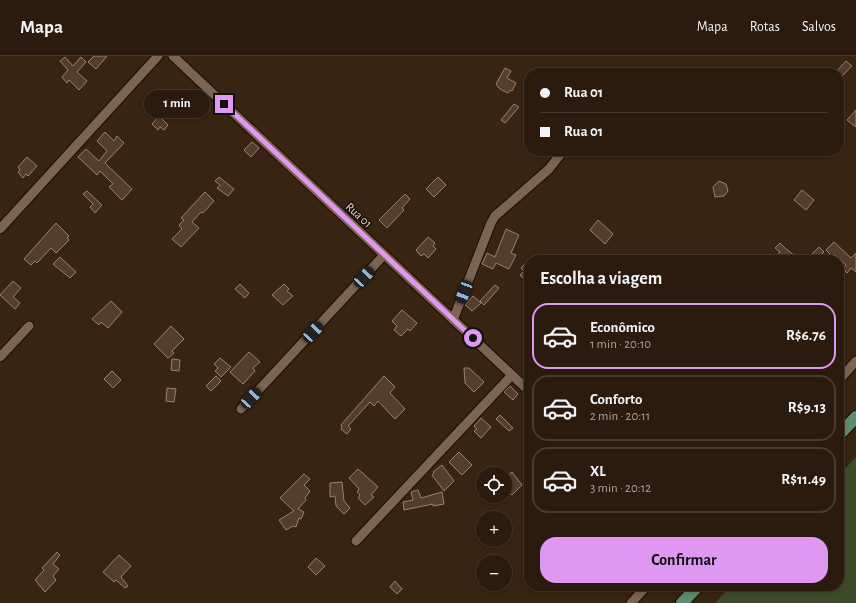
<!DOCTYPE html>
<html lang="pt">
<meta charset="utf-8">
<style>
:root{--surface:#2a1b0e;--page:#36281c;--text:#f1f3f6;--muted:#a5a19e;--line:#46392e;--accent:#de98f2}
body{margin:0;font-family:"Alegreya Sans",sans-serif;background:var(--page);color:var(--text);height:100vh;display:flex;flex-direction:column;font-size:15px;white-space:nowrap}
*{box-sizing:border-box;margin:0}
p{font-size:13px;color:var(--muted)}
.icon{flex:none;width:22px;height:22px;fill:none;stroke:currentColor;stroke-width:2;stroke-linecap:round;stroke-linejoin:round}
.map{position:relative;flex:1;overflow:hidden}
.drawer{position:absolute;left:524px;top:199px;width:320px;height:336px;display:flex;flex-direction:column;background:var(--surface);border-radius:16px;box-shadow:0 2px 6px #0003,0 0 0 1px var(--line)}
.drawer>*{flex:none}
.top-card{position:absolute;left:524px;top:12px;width:320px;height:88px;border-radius:16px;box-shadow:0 2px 6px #0003,0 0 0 1px var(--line);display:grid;align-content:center;height:88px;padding:0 16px;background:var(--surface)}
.controls{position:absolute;left:476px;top:411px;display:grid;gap:8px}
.controls a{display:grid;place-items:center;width:36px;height:36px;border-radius:50%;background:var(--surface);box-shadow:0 2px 6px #0003,0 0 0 1px var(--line);font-size:20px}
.end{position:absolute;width:18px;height:18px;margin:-9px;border:5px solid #de98f2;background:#111;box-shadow:0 0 0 2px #111}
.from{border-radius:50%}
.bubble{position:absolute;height:28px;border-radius:14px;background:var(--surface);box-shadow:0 2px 6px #0003,0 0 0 1px var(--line);font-size:13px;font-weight:600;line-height:28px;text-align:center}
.car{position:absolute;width:12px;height:24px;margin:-12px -6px;border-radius:5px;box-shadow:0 0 3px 1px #0007;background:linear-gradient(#222 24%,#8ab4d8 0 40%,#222 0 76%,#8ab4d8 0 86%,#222 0)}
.top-card b{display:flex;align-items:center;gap:14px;height:38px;font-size:15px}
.top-card b+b{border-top:1px solid var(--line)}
.top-card i{width:10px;height:10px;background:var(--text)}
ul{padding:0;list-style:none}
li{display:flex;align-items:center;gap:12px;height:66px;margin:0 8px 6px;padding:0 8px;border:2px solid var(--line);border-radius:16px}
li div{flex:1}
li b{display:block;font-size:15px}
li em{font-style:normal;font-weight:600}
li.selected{border-color:var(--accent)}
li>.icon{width:36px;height:36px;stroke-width:1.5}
h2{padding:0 16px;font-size:18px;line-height:48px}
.button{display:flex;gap:8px;margin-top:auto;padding:8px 16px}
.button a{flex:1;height:46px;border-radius:16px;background:var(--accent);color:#111;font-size:16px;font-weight:600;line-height:46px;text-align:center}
header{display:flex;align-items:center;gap:24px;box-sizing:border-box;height:56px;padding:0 20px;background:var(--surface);border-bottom:1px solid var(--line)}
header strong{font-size:19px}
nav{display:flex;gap:22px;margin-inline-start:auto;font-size:14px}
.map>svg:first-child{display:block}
.green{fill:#3d4b2b}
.building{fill:#543d2d;stroke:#9b806f}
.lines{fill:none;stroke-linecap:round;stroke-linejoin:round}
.minor-casing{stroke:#1e0c00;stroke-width:11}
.major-casing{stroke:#1e0c00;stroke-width:14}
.minor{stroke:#7b6451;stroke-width:9}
.major{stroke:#5f8d6d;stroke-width:12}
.route{stroke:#de98f2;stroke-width:5}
.labels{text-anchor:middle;stroke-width:3;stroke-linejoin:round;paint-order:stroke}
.street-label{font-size:12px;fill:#e9dcd1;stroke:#180f08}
</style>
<header>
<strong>Mapa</strong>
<nav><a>Mapa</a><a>Rotas</a><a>Salvos</a></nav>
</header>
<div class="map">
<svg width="856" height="547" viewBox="0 0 856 547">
<rect width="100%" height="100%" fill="#382413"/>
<path class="green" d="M856,401V547H715L731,530H839V419Z"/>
<path class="building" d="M94,0H107L96,13L88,6Z
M65,1L73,10L81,1L86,6L77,16L87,25L79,34L69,24L67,27L62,21L68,14L60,5Z
M846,5L852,10L839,23V17H835Z
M505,12L511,15L507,22L516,27L512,35L510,34L508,37L500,33L496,28Z
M514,48L519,51L505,67L501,64Z
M856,54V71L847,64Z
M159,60L168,69L164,74L160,71L158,74L152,68Z
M105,76L114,85L117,80L124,87L105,107L132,133L122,144L109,131L113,128L100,115L97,119L78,101L86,93L99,105L107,95L97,85Z
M252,86L259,92L251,101L244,94Z
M27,101L37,110L28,120L26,118L23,122L18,116L20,114L18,111Z
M219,121L234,133L228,140L217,132L220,129L215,125Z
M438,121L446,129L434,141L426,133Z
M719,125L726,128L728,135L724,140L715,141L713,131Z
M802,134L814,144L806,154L794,144Z
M87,135L102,149L95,157L90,151L93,148L83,138Z
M205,136L214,145L203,157L201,156L192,166L199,172L181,191L172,183L182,173L179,169L184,164L181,162Z
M405,138L410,143L402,152L404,154L387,172L379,164Z
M598,164L613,178L605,188L590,174Z
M56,167L69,180L67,181L69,184L56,197L51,192L37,207L35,205L31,209L24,203Z
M506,173L519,179L511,197L516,199L509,213L496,207L493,213L482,208L487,197L495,201Z
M428,181L435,187L433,190L436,193L428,202L424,198L421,200L416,194Z
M834,186L851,202L856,197V216L851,212L847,217L843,213L846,209L835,199L833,201L826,194Z
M780,187L785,192L800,204H773L780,196L775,192Z
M819,191L824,196L816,204L811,199Z
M60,201L76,216L70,222L53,208Z
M526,207L529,210V228L520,219L524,215L521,212Z
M13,225L21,232L13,241L20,247L15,253L0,239Z
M240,228L249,237L245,242L235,233Z
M284,228L289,233L287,235L293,240L283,249L272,239Z
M495,229L499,232L484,249L480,245Z
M473,240L481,247L472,255L465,249Z
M111,245L122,256L108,272L101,266L99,269L92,263Z
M402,254L417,267L410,275L408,273L401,280L394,274L397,270L392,265Z
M171,270L184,283L172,295L174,297L168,302L154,288Z
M249,296L260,306L253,312L255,315L243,328L230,316Z
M220,302L231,311L221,321L215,315L218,312L214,308Z
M172,303L180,304L179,315L171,314Z
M464,312H469L484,326L474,336L465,327Z
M112,315L121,324L113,332L104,323Z
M216,320L221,325L211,335L206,330Z
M384,320L395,331L390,337L405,353L395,363L378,345L374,350L370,346L348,370L351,373L347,378L341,373L342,371L341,369Z
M510,330L518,338L513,344L504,336Z
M167,332L176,333L174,346L166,345Z
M500,359L513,372L509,375L496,363Z
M481,362L491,371L481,382L474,375L477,373L474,370Z
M459,396L472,409L462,419L449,406Z
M442,409L454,425L444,435L432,419L434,417L433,416Z
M358,413L378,431L371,439L374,441L365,449L358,442L360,439L357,436L359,433L349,422Z
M512,416L522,429L512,439L505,434V422Z
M304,418L310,423L304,429L310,435L305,442L306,444L298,453L304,456L301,463L299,462L296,471L293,470L286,474L279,464L294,455L280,442Z
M342,426L344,445L350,452L344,458L336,450L335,440L330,441V427Z
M418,434L421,442L442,436L444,448L433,450V448L404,454L403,446L413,444L411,436Z
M57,496L60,499L53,508L59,513L53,520L56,524L45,536L35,524L44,514L42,512Z
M119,499L131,510L121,521L128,530L125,532L116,524L114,526L103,516Z
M316,502L325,510L316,519L308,511Z
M395,525L402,533L397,538L390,531Z"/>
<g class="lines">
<defs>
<path id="minor" d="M173,0L529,335
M0,173L158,0
M453,264L491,167L495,160L549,113L563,95
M0,301L29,270
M839,324L856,305
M241,353L384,199
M356,485L512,319
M631,547L647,530"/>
<path id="major" d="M839,379L856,361
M682,547L698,530"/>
</defs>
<use href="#minor" class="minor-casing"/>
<use href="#major" class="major-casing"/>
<use href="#minor" class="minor"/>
<use href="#major" class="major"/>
</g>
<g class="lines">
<path class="route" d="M224,48L473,282"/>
</g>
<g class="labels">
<g class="street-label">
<text transform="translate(359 159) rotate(43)" y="4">Rua 01</text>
</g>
</g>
</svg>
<div class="controls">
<a><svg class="icon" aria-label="locate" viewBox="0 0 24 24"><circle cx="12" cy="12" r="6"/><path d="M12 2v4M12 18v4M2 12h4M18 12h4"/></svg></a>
<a>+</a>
<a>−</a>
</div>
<i class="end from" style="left:473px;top:282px"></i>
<i class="end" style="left:224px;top:48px"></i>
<div class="bubble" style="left:144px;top:34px;width:66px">1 min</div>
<i class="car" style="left:364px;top:221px;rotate:43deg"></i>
<i class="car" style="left:464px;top:236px;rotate:201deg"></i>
<i class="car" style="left:313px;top:276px;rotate:43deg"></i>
<i class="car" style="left:251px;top:342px;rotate:43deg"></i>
<div class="top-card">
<b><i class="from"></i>Rua 01</b>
<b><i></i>Rua 01</b>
</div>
<section class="drawer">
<h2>Escolha a viagem</h2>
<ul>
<li class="selected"><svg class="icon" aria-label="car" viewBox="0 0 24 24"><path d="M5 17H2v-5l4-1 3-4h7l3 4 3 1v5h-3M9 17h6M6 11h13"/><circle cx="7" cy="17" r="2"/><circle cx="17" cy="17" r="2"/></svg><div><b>Econômico</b><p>1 min · 20:10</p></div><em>R$6.76</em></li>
<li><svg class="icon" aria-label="car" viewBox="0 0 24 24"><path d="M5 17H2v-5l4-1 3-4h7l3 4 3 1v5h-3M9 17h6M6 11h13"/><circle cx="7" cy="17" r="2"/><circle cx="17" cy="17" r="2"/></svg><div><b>Conforto</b><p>2 min · 20:11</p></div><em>R$9.13</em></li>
<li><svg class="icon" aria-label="car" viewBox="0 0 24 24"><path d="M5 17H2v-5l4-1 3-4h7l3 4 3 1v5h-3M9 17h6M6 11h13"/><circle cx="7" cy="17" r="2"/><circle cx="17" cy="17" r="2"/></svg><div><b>XL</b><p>3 min · 20:12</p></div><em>R$11.49</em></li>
</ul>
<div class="button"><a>Confirmar</a></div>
</section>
</div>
